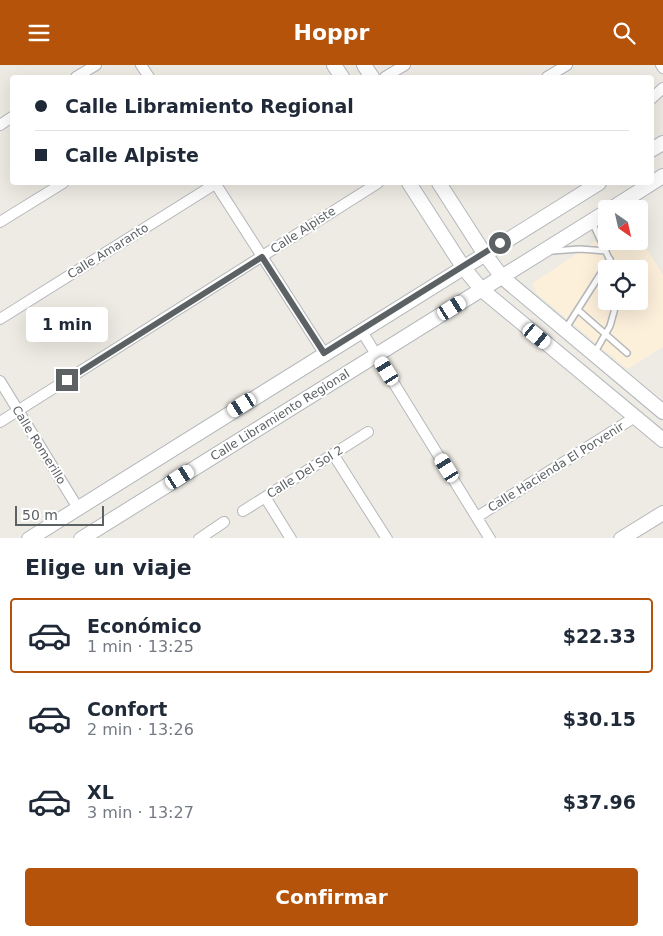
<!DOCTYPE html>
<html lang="es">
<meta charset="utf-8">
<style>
:root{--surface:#fff;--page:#f2f2f3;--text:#1f2937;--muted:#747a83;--line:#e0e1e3;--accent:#b45309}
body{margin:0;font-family:"DejaVu Sans",sans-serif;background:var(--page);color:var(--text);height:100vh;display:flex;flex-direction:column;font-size:19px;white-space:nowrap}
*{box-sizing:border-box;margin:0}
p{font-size:16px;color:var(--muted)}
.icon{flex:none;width:28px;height:28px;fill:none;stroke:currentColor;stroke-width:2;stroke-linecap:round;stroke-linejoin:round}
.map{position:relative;height:473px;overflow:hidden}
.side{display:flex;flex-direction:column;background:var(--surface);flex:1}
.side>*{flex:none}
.top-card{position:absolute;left:10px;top:10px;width:644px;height:110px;border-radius:5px;box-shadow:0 5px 20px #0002;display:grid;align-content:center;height:110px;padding:0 25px;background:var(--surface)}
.needle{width:32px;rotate:146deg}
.fabs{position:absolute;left:598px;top:135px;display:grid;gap:10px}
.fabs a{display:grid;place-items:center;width:50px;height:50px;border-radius:5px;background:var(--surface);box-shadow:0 5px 20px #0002;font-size:25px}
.scale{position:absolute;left:15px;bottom:12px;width:89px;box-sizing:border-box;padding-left:5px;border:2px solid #5c6164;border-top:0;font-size:14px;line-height:18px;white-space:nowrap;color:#5c6164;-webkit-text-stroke:4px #fff;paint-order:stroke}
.end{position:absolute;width:22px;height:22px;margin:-11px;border:6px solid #5c6164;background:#fff;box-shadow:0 0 0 2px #fff}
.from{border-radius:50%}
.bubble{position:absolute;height:35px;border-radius:5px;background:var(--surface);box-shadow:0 5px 20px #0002;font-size:16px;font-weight:700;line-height:35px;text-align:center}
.car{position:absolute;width:15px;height:30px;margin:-15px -8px;border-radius:6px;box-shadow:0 0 4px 1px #0007;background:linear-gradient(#fff 24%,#345 0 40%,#fff 0 76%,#345 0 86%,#fff 0)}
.top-card b{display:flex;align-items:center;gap:18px;height:48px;font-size:19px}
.top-card b+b{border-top:1px solid var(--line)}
.top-card i{width:12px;height:12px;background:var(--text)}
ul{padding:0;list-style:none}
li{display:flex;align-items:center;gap:15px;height:75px;margin:0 10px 8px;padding:0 15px;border:2px solid transparent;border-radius:5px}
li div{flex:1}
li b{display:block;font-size:19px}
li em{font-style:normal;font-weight:700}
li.current{border-color:var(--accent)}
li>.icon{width:45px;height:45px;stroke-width:1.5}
h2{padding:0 25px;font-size:22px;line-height:60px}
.primary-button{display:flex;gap:10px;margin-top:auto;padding:10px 25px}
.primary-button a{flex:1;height:58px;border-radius:5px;background:var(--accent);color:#fff;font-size:20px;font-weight:700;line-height:58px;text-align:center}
header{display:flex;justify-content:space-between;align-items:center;height:65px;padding:0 25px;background:var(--accent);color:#fff;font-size:22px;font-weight:700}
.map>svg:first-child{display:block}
.commercial{fill:#fcf0db;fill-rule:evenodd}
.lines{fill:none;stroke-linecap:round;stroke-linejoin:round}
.lane-casing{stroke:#b5b7bb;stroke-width:8}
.street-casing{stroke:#b5b7bb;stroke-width:12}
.secondary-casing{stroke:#b3b8bb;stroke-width:16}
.lane{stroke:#fff;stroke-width:5}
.street{stroke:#fff;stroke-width:10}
.secondary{stroke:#fff;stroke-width:14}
.route{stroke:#5c6164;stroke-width:6}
.labels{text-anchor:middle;stroke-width:4;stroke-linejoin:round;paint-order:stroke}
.street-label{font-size:12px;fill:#5c6164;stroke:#fff}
</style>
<header><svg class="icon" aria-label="menu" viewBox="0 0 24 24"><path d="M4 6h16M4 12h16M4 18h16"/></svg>Hoppr<svg class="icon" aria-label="search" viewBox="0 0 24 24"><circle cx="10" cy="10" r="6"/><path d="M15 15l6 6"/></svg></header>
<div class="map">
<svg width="663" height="474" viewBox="0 0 663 474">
<rect width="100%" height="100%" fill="#eeebe4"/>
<path class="commercial" d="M606,169V176H639V171L663,210V282L627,304L536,228L533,218ZM606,204H639V236H606Z"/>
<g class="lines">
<defs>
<path id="lane" d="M592,157L614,204
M552,186L580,184L606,186
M578,245L627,288
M566,263L610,194
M595,287L610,261L617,236"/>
<path id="street" d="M141,0L149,12
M661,0L663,3
M76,12L96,0
M385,12L405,0
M547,12L567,0
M651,34L663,23
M0,60L12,52
M215,118L324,288
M0,157L63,118
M0,254L215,119
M361,265L490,474
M0,316L78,443
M0,357L378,118
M333,389L387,474
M265,432L291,474
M243,446L368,367
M477,452L635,352
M199,474L224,457"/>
<path id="secondary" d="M334,0L342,12
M364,0L372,12
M651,85L663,78
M409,118L463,202L481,224L663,375
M439,118L484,188L502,212L663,347
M611,144L663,111
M29,474L599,118
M81,474L606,147
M621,474L663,448"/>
</defs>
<use href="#lane" class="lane-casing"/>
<use href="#street" class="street-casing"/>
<use href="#secondary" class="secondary-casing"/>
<use href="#lane" class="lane"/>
<use href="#street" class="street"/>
<use href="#secondary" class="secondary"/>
</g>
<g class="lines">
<path class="route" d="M67,315L262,192L324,288L500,178"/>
</g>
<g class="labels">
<g class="street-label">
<text transform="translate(303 165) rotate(-33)" y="4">Calle Alpiste</text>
<text transform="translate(108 186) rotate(-32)" y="4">Calle Amaranto</text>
<text transform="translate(280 350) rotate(-32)" y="4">Calle Libramiento Regional</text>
<text transform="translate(39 380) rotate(58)" y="4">Calle Romerillo</text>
<text transform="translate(556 402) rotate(-32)" y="4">Calle Hacienda El Porvenir</text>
<text transform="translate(305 407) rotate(-32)" y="4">Calle Del Sol 2</text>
</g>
</g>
</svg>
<div class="fabs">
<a><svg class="needle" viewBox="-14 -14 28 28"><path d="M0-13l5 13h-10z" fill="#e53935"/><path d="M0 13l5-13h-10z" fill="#747a83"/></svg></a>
<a><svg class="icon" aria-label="locate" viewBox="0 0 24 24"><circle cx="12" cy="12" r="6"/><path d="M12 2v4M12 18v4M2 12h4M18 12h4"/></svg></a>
</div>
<div class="scale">50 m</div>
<i class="end from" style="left:500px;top:178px"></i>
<i class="end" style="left:67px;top:315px"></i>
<div class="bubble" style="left:26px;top:242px;width:82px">1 min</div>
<i class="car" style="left:452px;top:243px;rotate:58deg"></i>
<i class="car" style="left:537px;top:271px;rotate:129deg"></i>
<i class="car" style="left:387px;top:306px;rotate:328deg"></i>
<i class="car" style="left:242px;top:340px;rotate:238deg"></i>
<i class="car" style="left:447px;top:403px;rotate:328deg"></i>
<i class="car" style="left:180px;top:412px;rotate:58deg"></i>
<div class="top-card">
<b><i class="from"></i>Calle Libramiento Regional</b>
<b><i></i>Calle Alpiste</b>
</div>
</div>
<section class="side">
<h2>Elige un viaje</h2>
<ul>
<li class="current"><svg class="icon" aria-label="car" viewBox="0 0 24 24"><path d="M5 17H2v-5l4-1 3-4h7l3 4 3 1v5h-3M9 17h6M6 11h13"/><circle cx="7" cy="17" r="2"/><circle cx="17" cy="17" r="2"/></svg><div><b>Económico</b><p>1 min · 13:25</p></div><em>$22.33</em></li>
<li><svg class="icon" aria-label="car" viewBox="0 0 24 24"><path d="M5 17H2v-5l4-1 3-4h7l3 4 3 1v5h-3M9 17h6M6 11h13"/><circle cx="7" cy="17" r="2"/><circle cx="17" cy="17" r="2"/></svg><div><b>Confort</b><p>2 min · 13:26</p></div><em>$30.15</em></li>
<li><svg class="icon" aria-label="car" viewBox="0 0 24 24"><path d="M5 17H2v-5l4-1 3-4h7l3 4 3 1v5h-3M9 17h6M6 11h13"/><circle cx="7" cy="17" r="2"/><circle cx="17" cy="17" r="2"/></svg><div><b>XL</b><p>3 min · 13:27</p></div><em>$37.96</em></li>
</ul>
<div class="primary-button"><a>Confirmar</a></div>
</section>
